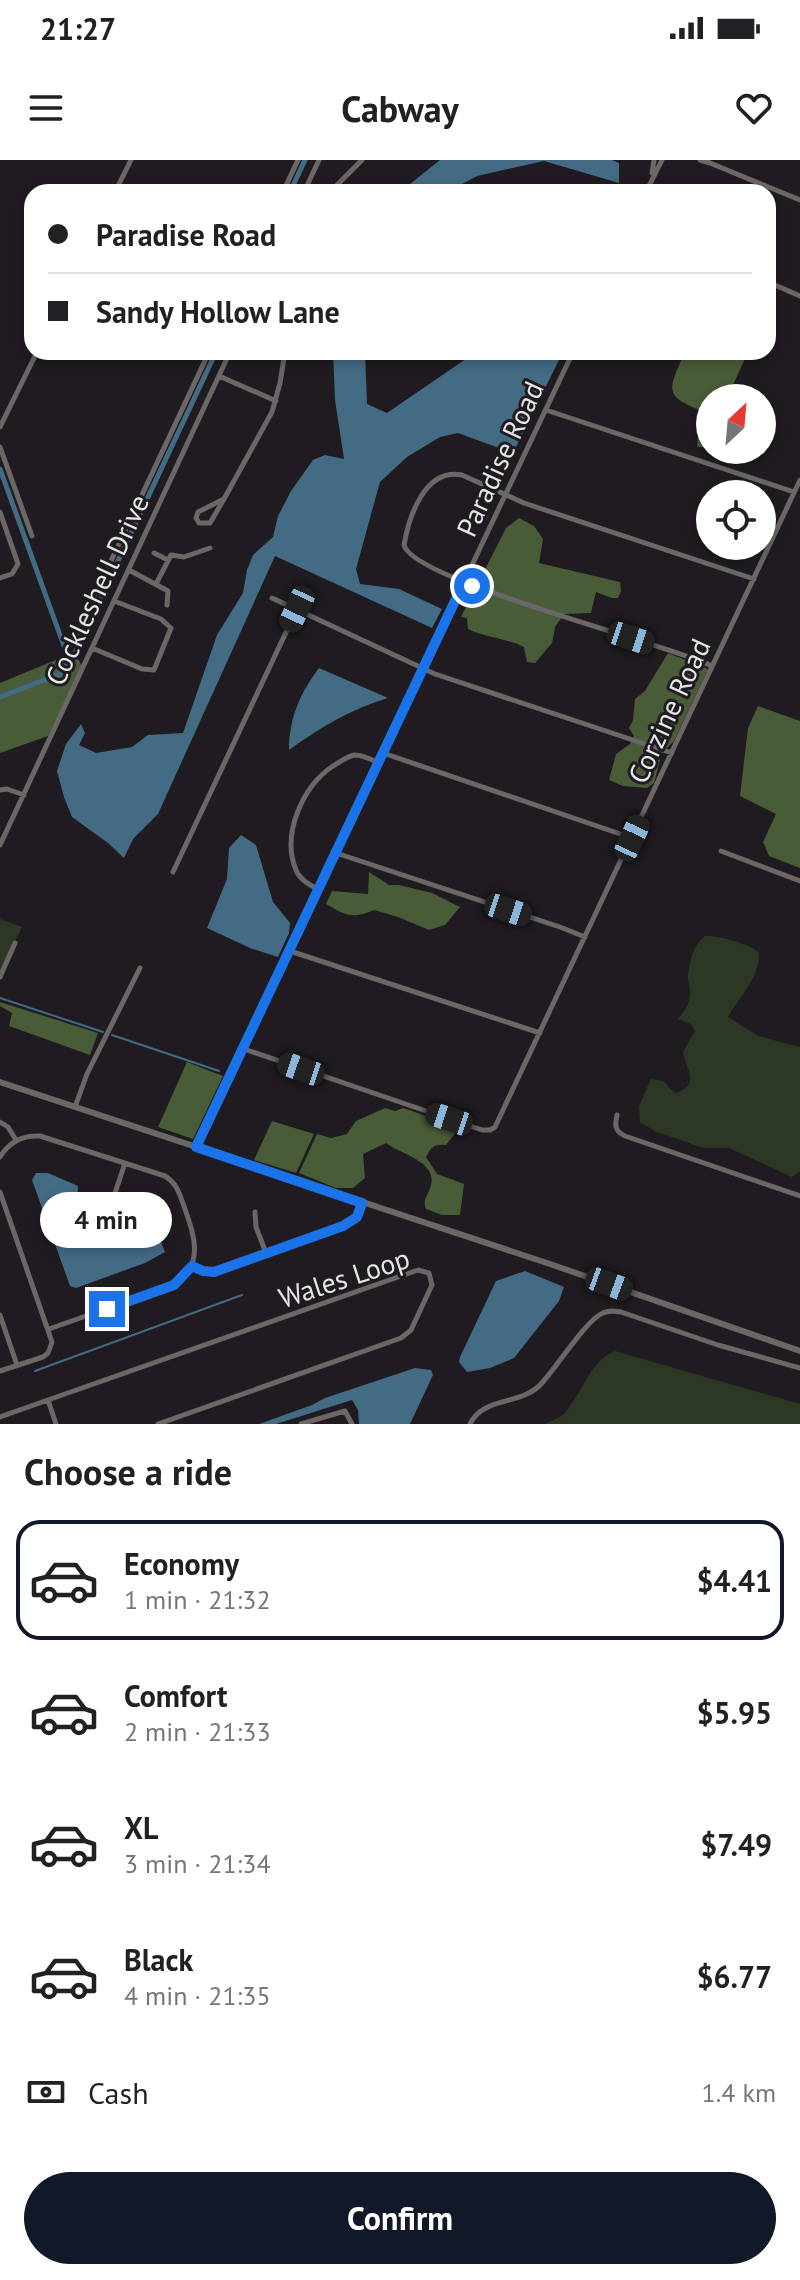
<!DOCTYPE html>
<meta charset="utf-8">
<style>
:root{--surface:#fff;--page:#f2f2f2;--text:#202124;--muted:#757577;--line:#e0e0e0;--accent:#111827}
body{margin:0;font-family:"PT Sans",sans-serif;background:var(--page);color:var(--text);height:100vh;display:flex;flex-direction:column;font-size:30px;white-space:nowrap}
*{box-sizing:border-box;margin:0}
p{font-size:26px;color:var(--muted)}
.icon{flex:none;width:44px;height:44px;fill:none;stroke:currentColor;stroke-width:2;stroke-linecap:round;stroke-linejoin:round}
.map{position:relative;height:1264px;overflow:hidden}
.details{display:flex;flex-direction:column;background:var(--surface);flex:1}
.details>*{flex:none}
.guide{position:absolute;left:24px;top:24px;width:752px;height:176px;border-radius:24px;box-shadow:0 4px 12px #0003;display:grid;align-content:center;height:176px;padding:0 24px;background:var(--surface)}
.needle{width:52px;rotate:26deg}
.fabs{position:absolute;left:696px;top:224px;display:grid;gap:16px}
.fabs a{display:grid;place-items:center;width:80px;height:80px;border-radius:50%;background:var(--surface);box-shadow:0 4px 12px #0003;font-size:40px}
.end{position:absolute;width:36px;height:36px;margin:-18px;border:10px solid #1a73e8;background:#fff;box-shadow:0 0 0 4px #fff}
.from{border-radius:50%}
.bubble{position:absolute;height:56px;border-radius:28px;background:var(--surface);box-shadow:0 4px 12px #0003;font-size:26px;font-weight:700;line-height:56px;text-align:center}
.car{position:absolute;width:24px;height:48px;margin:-24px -12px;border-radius:10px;box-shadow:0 0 6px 2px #0007;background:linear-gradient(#222 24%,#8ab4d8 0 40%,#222 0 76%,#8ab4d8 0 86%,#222 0)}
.guide b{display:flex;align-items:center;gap:28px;height:76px;font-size:30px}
.guide b+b{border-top:2px solid var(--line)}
.guide i{width:20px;height:20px;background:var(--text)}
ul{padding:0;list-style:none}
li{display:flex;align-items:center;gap:24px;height:120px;margin:0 16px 12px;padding:0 8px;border:4px solid transparent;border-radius:24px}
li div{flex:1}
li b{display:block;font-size:30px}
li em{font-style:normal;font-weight:700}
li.current{border-color:var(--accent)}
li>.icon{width:72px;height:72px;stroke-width:1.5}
h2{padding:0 24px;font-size:36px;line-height:96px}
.pay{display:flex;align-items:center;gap:20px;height:88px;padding:0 24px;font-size:30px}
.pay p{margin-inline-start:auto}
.cta{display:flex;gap:16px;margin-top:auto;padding:16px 24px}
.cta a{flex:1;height:92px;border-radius:48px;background:var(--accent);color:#fff;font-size:32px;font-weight:700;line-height:92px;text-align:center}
.status{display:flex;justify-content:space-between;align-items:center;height:56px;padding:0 40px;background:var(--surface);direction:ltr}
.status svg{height:22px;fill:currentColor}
header{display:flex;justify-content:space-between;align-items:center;height:104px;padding:0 24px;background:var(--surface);font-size:36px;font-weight:700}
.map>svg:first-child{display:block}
.green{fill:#2d3824}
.forest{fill:#495c38}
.water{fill:#436b84}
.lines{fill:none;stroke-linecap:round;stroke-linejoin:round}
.stream{stroke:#436b84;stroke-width:2}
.canal{stroke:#436b84;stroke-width:5}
.minor{stroke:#6a6766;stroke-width:5}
.tertiary{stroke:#6a6766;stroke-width:6}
.route{stroke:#1a73e8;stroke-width:10}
.labels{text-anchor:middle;stroke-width:6;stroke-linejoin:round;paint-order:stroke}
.street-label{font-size:28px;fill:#e8e5e9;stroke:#1f1b20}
</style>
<div class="status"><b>21:27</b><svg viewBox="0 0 49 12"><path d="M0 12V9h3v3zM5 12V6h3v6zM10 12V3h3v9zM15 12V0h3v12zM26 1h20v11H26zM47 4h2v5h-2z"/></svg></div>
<header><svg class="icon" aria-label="menu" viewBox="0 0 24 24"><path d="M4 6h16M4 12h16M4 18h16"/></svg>Cabway<svg class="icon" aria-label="heart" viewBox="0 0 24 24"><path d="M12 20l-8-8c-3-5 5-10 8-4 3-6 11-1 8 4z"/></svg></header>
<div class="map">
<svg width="800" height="1264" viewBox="0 0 800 1264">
<rect width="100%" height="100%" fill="#1f1b20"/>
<path class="green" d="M0,759L22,767L0,812Z
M705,776C718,775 751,784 759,793C759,820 740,835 728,857L758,876L800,887V1011L792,1017L729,988H703L655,971L640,962L639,946L651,919L663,921L675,933C701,926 686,909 683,892L695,871L691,864L678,859C684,852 688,846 690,837C691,830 688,824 688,817C689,802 693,785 705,776Z
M615,1191L800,1244V1264H545C552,1261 562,1257 567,1250C583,1232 590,1200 615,1191Z"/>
<path class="forest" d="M685,192H748L727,238H710V278L707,287H697L699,267L707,253C663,236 667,232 685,192Z
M519,358L534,366L543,379L539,403L620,422L621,431L618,438H612L596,432L591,453L564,454L555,467L552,483L535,503L527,502L524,487C506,478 486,478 468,469L467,458L461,457L506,368Z
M75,492L82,507L48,576L0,593V523Z
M668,493L708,509L674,581L662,593L654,623L647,628L623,626L609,620L616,594L630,584L634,576L629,568L633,560L635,539L645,531Z
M758,546L800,561V708L769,696L763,682L776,654L740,636L748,568Z
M369,712L389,725H399L432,733L460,747L445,765L429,770L398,757L374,750C353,759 346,756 326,744L332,731L368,734Z
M0,842L98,873L90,895L9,866L12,853L0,846Z
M187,902L223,916L193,979L158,967Z
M385,948L395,951L403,948L435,959L436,963L456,972L446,985C434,984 431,987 426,997L437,1014L464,1024L460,1055H442L426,1049C422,1039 429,1035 431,1025C437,1001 400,994 386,983L363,994L365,1018L353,1028H336L299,1013L317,974L331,978L347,974L356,961Z
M272,961L314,974L296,1013L254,1000Z"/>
<path class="water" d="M440,0H612L619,3V23L544,1L477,16L447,32H400Z
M333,192H365L367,244L387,253L476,192H550L560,198L513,293L458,273L440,277L407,297L380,322L356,409L360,424L399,429L442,449L432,468L275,396L158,654L133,679L124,698L108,683L72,657L64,637L57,611L66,584L81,564L85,573L79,585L96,593L132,587L148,575L183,573L217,475L243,433L247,410L253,395L273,377L278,356L291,331L313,300L325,295L344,299L335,240Z
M319,508L388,538C351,549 321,567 289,590C289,559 300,533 319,508Z
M241,675L256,685L273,742L290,763L289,773L278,797L250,788L207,768L227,719L229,688Z
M36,1013H48L78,1026C78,1035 74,1043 76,1052C81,1075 106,1088 127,1079C137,1074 144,1064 153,1061L165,1092L145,1103L76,1128L70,1126L32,1020Z
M525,1111L564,1127L559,1141L514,1198L490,1208L467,1212L459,1202L460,1197L496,1121Z
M415,1208L431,1210L433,1215L410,1264H359L358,1250L352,1240L276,1264H259L312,1245L325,1238Z"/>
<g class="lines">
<path class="stream" d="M0,838L103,872
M112,875L219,911
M35,1211L242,1135"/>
<path class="canal" d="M290,32L305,0
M0,309L68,497L60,514L0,537
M68,497L74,495L216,192"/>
<path class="minor" d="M700,0L710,3L705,0
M710,3L800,40
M652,13L654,0
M115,32L131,0
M283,32L298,0
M304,32L319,0
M330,32L362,0
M536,32H549
M646,32L662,0
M768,122L800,136
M219,216L276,241
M546,250L794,332
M0,267L37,192
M0,287L32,376
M224,339L272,252L280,223L285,192
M224,339L210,363H199L196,358L198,352Z
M0,352L18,404L12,414L0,418
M154,393L168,400
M129,410L168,431L167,445
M156,424L171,395L184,397L210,388
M272,438L435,514L672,593
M73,482L209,192
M92,488L142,509L154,510L171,468L161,459L114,441
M712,506C666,483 413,421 404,385C409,356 425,308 462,315L524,343L754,419
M383,593L632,678
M0,630L7,629L24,635
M0,685L230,192
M721,691L800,721
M336,693L560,767L585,777
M173,712L297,449
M319,730C310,725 300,720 296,710C281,674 303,626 333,606C340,602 347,596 355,595C363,595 372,600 379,603
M290,791L540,873
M0,817L15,783
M244,889L482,970H490L495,967L800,320
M75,947L87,914L140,808
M617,955C615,964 614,971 625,976L800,1036
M0,962L8,967L16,980
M196,987L573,192
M0,997C9,982 22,975 40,976L165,1016C178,1024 180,1036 185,1049C195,1078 204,1105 174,1125L49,1169
M0,1032L52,1182L48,1193L43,1197L0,1211
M112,1042L125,1003
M255,1052L256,1067L266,1093
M192,1106L203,1111L214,1112L343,1066L357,1057L362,1043
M0,1155L17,1205
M0,1257L48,1240
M56,1264L48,1240L418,1110L429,1113L432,1125L411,1170L401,1178L158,1264
M301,1264L345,1251L352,1264
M470,1264C483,1236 522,1246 542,1223C556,1208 587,1159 603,1153C609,1150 615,1151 621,1152L718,1185L800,1208"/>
<path class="tertiary" d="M0,922L553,1105L800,1191"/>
</g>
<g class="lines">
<path class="route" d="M107,1149L174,1125L192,1106L203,1111L214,1112L343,1066L357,1057L362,1043L196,987L464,422L472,426"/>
</g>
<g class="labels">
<g class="street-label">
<text transform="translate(500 299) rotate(-65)" y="10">Paradise Road</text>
<text transform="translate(97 430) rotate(-65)" y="10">Cockleshell Drive</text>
<text transform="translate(669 551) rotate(-65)" y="10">Corzine Road</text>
<text transform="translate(344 1118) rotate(-18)" y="10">Wales Loop</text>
</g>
</g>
</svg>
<div class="fabs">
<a><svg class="needle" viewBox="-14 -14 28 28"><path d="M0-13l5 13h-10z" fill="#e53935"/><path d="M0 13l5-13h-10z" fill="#757577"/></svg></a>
<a><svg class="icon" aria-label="locate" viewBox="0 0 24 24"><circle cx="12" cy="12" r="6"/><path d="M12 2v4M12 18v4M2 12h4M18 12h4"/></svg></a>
</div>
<i class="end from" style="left:472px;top:426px"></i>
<i class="end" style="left:107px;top:1149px"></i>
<div class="bubble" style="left:40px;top:1032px;width:132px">4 min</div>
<i class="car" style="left:297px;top:449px;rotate:205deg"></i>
<i class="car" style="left:631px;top:478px;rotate:108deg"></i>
<i class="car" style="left:632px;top:678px;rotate:25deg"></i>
<i class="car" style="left:508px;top:750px;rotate:108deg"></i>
<i class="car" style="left:301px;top:909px;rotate:289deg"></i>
<i class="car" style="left:449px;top:959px;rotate:288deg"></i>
<i class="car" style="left:609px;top:1124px;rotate:110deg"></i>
<div class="guide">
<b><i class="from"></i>Paradise Road</b>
<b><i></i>Sandy Hollow Lane</b>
</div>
</div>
<section class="details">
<h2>Choose a ride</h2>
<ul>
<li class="current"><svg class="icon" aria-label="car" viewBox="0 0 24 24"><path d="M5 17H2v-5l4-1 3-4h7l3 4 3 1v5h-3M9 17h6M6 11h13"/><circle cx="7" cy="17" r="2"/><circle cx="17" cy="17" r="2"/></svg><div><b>Economy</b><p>1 min · 21:32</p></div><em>$4.41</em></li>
<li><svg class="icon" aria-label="car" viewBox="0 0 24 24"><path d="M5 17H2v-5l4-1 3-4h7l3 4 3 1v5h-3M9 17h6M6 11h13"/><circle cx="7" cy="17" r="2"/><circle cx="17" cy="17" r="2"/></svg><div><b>Comfort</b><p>2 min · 21:33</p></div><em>$5.95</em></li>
<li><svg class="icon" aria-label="car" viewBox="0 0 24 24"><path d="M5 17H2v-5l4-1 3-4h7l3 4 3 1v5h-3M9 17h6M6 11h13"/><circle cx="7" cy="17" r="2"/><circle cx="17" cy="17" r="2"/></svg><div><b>XL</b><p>3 min · 21:34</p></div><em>$7.49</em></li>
<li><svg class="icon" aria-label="car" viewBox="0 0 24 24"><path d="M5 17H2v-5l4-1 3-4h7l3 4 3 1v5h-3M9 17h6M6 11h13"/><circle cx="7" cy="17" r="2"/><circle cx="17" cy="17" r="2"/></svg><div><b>Black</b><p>4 min · 21:35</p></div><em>$6.77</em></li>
</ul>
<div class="pay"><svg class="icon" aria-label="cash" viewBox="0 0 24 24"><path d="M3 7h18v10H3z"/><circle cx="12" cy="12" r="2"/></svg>Cash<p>1.4 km</p></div>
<div class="cta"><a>Confirm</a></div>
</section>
